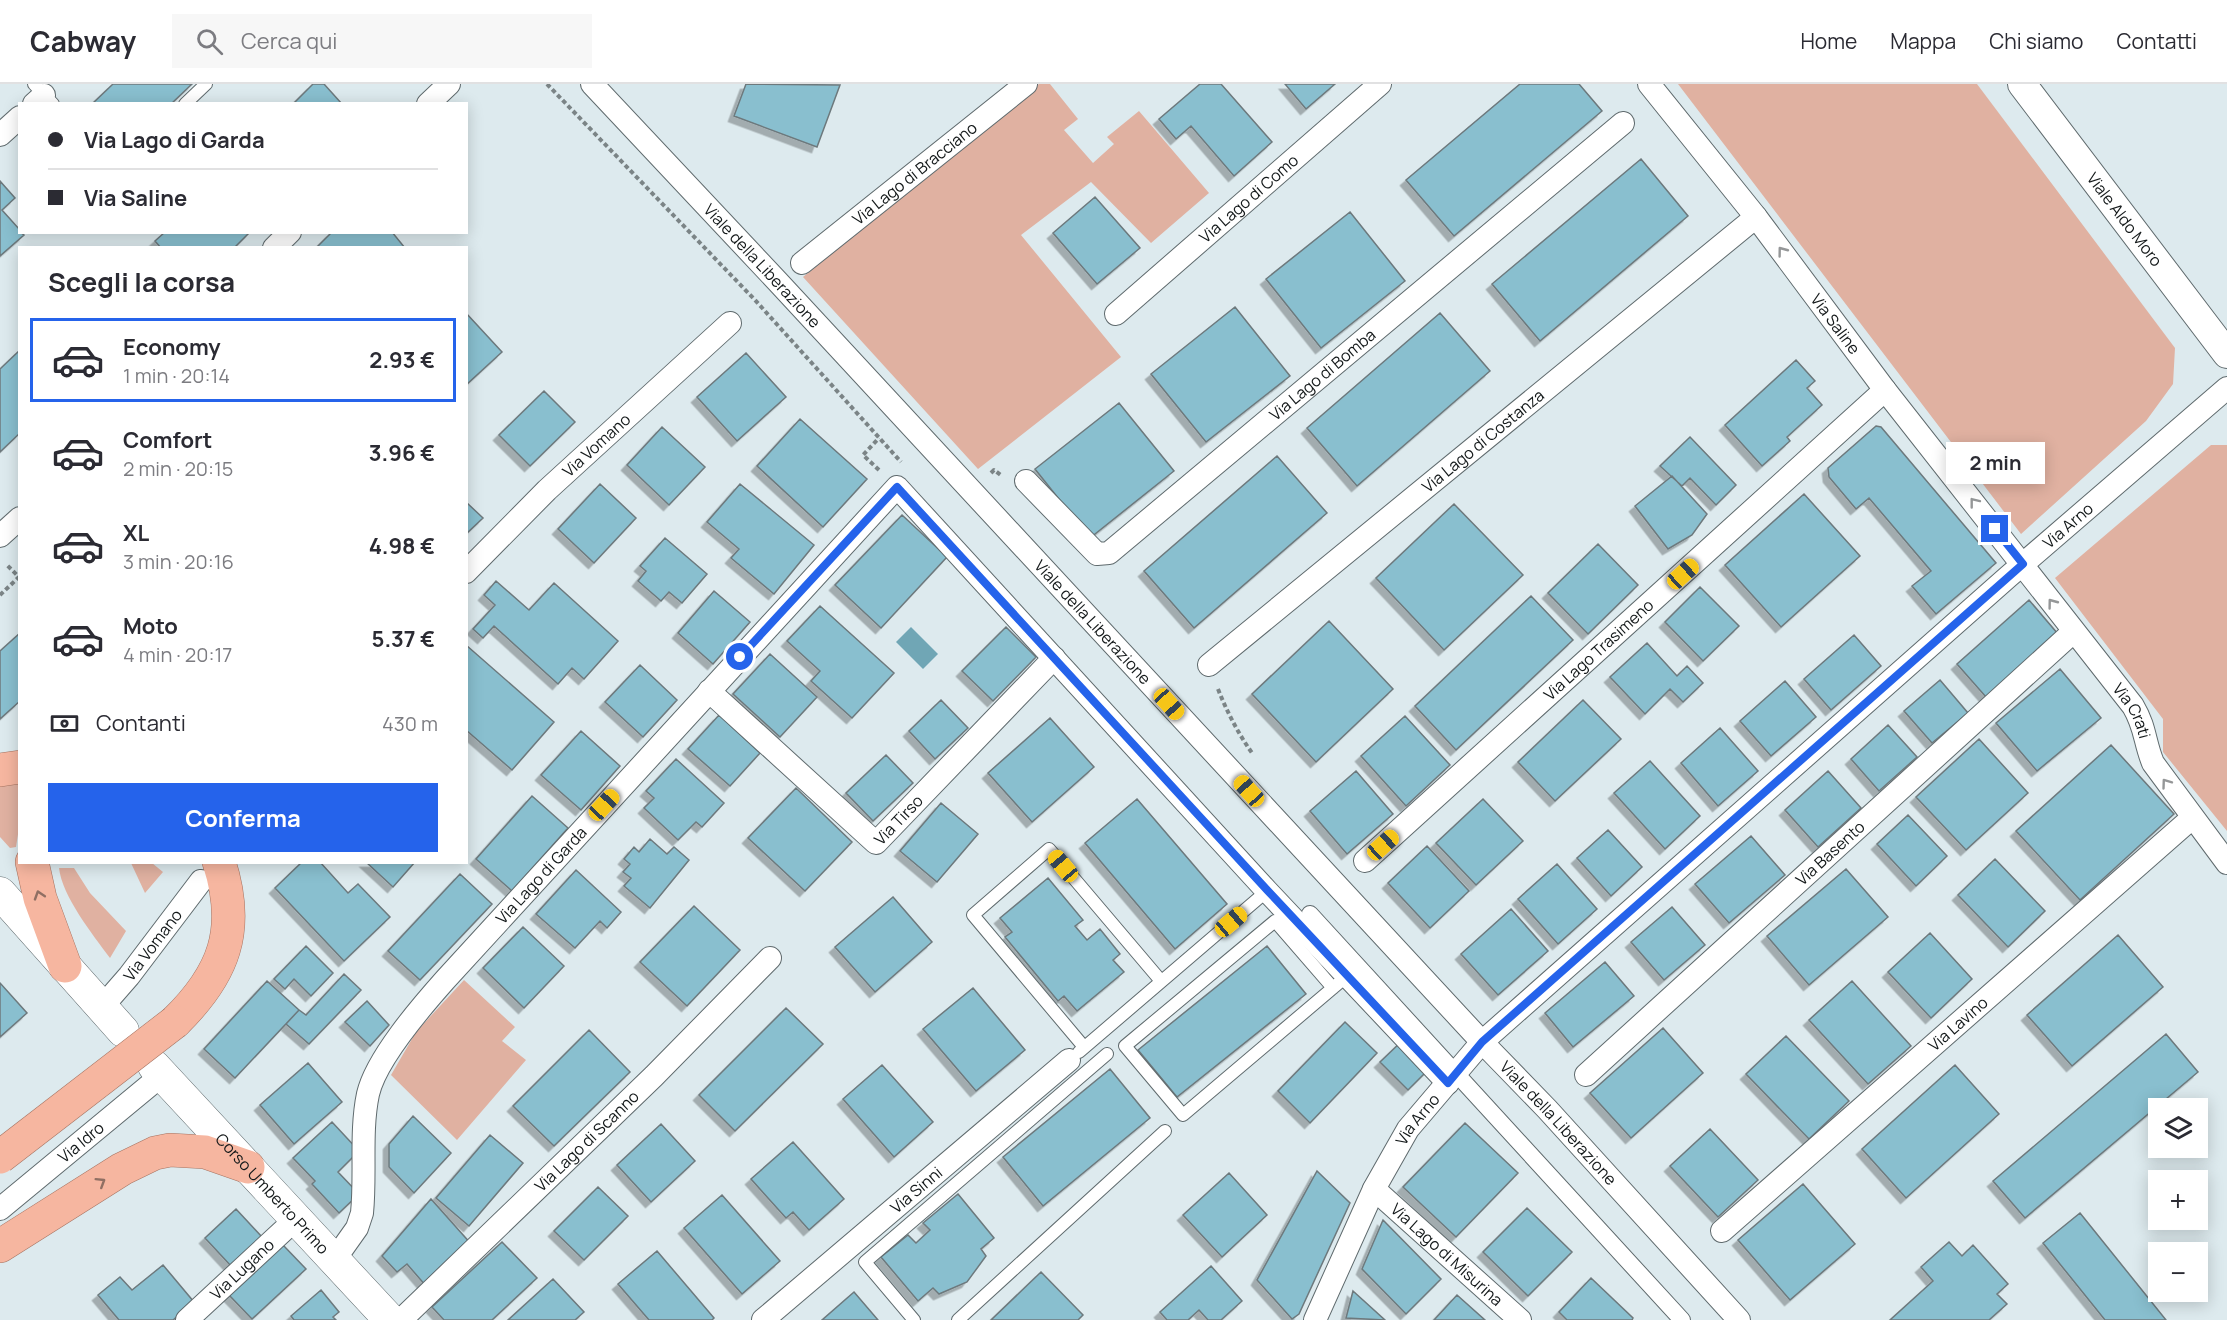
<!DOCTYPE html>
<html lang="it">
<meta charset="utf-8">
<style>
:root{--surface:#fff;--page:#f7f7f7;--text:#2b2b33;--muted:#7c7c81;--line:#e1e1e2;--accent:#2563eb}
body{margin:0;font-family:Manrope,sans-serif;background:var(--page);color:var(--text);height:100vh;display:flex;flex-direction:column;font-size:22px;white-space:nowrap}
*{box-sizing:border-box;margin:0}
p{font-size:20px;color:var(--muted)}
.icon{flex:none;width:33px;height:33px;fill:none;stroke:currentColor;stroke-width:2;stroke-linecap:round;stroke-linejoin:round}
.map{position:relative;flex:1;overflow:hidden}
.details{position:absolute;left:18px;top:162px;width:450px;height:618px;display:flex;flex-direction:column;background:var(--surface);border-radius:0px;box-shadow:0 3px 15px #0003}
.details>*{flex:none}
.banner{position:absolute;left:18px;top:18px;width:450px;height:132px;border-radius:0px;box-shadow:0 3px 15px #0003;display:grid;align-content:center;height:132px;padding:0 30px;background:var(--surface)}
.buttons{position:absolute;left:2148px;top:1014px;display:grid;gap:12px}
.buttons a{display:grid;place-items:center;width:60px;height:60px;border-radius:0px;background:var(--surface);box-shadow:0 3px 15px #0003;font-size:30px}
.end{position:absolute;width:27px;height:27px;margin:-14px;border:8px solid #2563eb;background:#fff;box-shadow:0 0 0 3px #fff}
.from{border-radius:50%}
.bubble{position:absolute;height:42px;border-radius:0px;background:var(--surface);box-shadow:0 3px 15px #0003;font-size:20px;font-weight:700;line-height:42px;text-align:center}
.car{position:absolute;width:18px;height:36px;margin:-18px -9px;border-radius:8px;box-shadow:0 0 4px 2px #0007;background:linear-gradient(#f5c518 24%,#345 0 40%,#f5c518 0 76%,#345 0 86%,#f5c518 0)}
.banner b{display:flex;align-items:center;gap:21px;height:57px;font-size:22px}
.banner b+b{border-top:2px solid var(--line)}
.banner i{width:15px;height:15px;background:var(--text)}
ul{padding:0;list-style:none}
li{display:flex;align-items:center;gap:18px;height:84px;margin:0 12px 9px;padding:0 18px;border:3px solid transparent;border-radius:0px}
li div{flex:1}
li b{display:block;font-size:22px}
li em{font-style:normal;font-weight:700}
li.current{border-color:var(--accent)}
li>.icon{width:54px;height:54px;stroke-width:1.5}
h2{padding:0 30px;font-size:27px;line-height:72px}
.pay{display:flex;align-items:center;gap:15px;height:66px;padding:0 30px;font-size:22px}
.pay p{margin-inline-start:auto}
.cta{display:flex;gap:12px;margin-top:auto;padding:12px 30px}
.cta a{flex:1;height:69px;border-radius:0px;background:var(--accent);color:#fff;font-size:24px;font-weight:700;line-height:69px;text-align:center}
header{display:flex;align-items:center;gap:36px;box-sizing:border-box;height:84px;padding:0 30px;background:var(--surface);border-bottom:2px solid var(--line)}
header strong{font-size:28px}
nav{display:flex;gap:33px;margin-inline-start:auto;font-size:21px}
.search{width:420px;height:54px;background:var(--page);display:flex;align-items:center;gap:15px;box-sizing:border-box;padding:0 21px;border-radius:0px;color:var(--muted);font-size:22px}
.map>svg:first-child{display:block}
.green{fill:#e0b1a1}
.water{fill:#70a6b5}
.building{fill:#89bfcf;stroke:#6d797d;stroke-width:1.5;filter:url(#shadow)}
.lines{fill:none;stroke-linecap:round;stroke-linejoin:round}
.service-casing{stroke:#5f6a6d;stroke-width:14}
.pedestrian-casing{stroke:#5f6a6d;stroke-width:18}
.minor-casing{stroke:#5f6a6d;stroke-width:24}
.tertiary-casing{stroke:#5f6a6d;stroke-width:30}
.secondary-casing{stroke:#5f6a6d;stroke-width:33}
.trunk-casing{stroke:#a57361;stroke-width:34}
.path{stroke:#7b8486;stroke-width:4;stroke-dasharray:4.5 3;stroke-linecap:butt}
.service{stroke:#fff;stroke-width:12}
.pedestrian{stroke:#fff;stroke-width:16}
.minor{stroke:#fff;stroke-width:22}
.tertiary{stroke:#fff;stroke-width:28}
.secondary{stroke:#fff;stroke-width:32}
.trunk{stroke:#f6b6a0;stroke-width:33}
.trunk-bridge-casing{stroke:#a57361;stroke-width:34;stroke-linecap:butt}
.trunk-bridge{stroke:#f6b6a0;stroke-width:33}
.oneway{stroke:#959798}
.oneway2{stroke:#906f63}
.route{stroke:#2563eb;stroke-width:8}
.labels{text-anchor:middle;stroke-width:4.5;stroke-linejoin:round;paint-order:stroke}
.street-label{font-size:16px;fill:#131819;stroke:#ddeaee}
</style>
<header>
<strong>Cabway</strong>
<div class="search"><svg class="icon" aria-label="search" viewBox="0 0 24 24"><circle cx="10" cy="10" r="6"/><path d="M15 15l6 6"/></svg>Cerca qui</div>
<nav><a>Home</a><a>Mappa</a><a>Chi siamo</a><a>Contatti</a></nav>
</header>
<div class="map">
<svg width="2227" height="1236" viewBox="0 0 2227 1236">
<defs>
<filter id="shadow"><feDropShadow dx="-5.5" dy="5.5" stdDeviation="0" flood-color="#0004"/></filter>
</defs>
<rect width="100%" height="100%" fill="#ddeaee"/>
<path class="green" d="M1039,0H1050L1078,35L1064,46L1093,79L1114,60L1107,53L1139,27L1209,109L1151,159L1091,98L1021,151L1121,273L978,385L803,193Z
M1678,0H1977L2175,264L2173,300L2146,337L2021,450Z
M2211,361H2227V747L2163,668V635L2055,494Z
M19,698V744L16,763L10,764L0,753V701Z
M131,779H152L163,788L145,809Z
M59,784H74L90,809L126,847L110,874C93,851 62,812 59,784Z
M464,896L515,943L502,957L526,976L457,1056L391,991L416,948Z"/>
<path class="water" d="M911,543L938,570L923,585L896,558Z"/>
<path class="building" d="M113,0H192L171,20H92Z
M313,0H324L342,20H293Z
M746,0L840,1L817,63L734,32Z
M1200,0H1221L1272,58L1234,92L1191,42L1176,55L1159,35Z
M1285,0H1335L1306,25Z
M1520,0H1579L1602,27L1454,152L1406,96Z
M1641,75L1688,132L1540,257L1492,200Z
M0,97L15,114L2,126L20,146V148L24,151L0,172Z
M1095,113L1140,164L1097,200L1053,149Z
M1350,128L1405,197L1321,264L1266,195Z
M165,148H250L234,164H161L155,157Z
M332,148H392L405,164H316Z
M1235,223L1290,292L1206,358L1151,290Z
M466,229L502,268L466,301Z
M1440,229L1490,287L1357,402L1307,344Z
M20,266V349L0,368V285Z
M746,269L786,313L737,357L697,313Z
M1796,276L1815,297L1807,304L1822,321L1787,353L1790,357L1762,382L1725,341Z
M544,307L575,338L530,382L499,351Z
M1119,319L1174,387L1090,454L1035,385Z
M800,335L867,395L823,443L757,382Z
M1876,342L1881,343L1996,479L1936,530L1912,502L1931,487L1869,414L1856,425L1829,393L1828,384Z
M662,343L705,383L669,421L627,381Z
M1690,353L1736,401L1716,421L1690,394L1682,402L1660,382Z
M1277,372L1327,429L1194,544L1144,487Z
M1672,392L1707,430L1692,451L1668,465L1635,422Z
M600,400L636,434L594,479L558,445Z
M740,400L814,461L774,510L731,474L739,465L707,438Z
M1804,410L1860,472L1781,543L1725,481Z
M466,418L483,434L466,450Z
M1454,420L1523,491L1444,566L1376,494Z
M902,431L947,473L881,544L835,501Z
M665,454L707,490L682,519L669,508L661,517L638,497L646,487L640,482Z
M1598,460L1638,501L1588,550L1548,509Z
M496,497L529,526L554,499L618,557L584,595L572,584L558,600L494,542L483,554L473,545L495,521L484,511Z
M1700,503L1739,542L1703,577L1665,538Z
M714,507L750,538L713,580L678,549Z
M1531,512L1573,556L1456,666L1415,622Z
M2029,516L2058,550L1986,613L1957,580Z
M820,522L894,589L852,634L811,597L820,587L787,557Z
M1329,537L1393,605L1316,678L1252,610Z
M1006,543L1036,573L993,617L962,587Z
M20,549V617L0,635V567Z
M1854,551L1881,582L1831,626L1804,595Z
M1647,559L1677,592L1687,582L1703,599L1683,618L1670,605L1645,630L1610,593Z
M466,561L554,638L512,686L466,646Z
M770,570L817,613L780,653L733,610Z
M640,581L677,616L643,653L605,618Z
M2060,585L2101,634L2037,687L1996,639Z
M1940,596L1968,629L1932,659L1904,627Z
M1785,597L1816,633L1771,672L1740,637Z
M941,616L968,644L935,675L909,647Z
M1583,616L1621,655L1555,717L1518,678Z
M719,631L760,669L730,702L688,665Z
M1405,632L1450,681L1406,722L1361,672Z
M1050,634L1094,683L1032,738L988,689Z
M1888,641L1917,673L1879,707L1851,675Z
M1720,644L1758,687L1718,722L1681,679Z
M581,647L620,682L581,726L541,691Z
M1979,655L2028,709L1966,766L1916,713Z
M2111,661L2174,730L2080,816L2016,747Z
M886,671L913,699L873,737L846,709Z
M676,675L724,719L702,743L696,738L678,756L644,724L654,714L646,707Z
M1650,677L1700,732L1665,765L1614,709Z
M1356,687L1393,730L1347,770L1310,727Z
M1828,687L1861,724L1818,763L1785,726Z
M796,704L852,758L805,807L748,754Z
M532,712L568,744L512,807L476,775Z
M1137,715L1227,820L1175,865L1085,759Z
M1483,715L1523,757L1476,801L1436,759Z
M941,719L978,750L937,798L900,767Z
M1908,731L1947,772L1916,802L1877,760Z
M1608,746L1642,783L1611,812L1577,774Z
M1751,752L1785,791L1729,839L1695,800Z
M650,755L667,770L674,763L689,776L650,824L624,802L631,794L623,788L630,780L624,775L634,763L639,768Z
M1427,762L1469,807L1430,844L1388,799Z
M1995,775L2045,827L2008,863L1958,811Z
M302,778H320L348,809L358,800L390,833L344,877L275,804Z
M366,778H415L393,803Z
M1557,780L1597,825L1558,860L1518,815Z
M1846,785L1888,833L1809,901L1767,852Z
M576,786L621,828L607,844L600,837L575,864L536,830Z
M460,790L492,820L420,896L388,867Z
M1048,794L1083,836L1075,842L1087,856L1100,845L1120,870L1113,876L1124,888L1077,927L1064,912L1058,917L1005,853L1012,848L1000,834Z
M893,813L932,858L875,908L835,863Z
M694,822L740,866L687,922L640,878Z
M1672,823L1705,861L1664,896L1631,858Z
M1511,825L1548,867L1498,911L1461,870Z
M523,843L564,882L524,924L483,884Z
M1930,849L1972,895L1931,934L1888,888Z
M2118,851L2163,903L2072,982L2027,931Z
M306,862L333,889L311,912L294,895L285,905L274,895Z
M1267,862L1306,910L1177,1013L1138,966Z
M1605,878L1634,912L1573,963L1545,929Z
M344,890L361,906L309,960L286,940L299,926L306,931Z
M267,897L299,926L235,994L204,965Z
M1852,897L1911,962L1868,1000L1809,936Z
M0,899L27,929L0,953Z
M973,904L1025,966L976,1007L923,945Z
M367,917L389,941L370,962L345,938Z
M786,924L823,960L735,1047L699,1011Z
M1345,938L1377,969L1310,1039L1278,1007Z
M1663,944L1703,989L1631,1054L1590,1009Z
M589,946L630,988L554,1062L513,1022Z
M2166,950L2198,988L2025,1134L1993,1097Z
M1786,952L1849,1017L1809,1055L1746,990Z
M1403,956L1430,984L1408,1006L1380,978Z
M308,979L342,1018L294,1060L260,1021Z
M882,981L933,1038L894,1073L843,1015Z
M1955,981L1999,1030L1906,1114L1862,1065Z
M1110,985L1150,1034L1043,1122L1003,1073Z
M413,1032L451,1069L414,1109L389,1083V1060Z
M332,1038L359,1067L338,1088L359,1110L339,1129L312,1100L315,1097L293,1074Z
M1465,1039L1518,1089L1456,1153L1403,1103Z
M661,1040L695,1077L651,1118L617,1081Z
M1710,1045L1758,1096L1718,1133L1670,1082Z
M490,1051L523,1079L469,1142L436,1114Z
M793,1058L844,1115L809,1146L793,1128L786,1134L751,1095Z
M1317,1087L1350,1119L1299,1230L1292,1235L1257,1196Z
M1229,1089L1267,1131L1222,1173L1183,1131Z
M1803,1100L1855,1160L1790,1216L1738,1156Z
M598,1103L628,1132L584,1176L554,1147Z
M958,1110L994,1154L981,1165L986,1172L967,1198L939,1210L933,1204L918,1217L881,1173L908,1151L916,1159L930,1146L923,1139Z
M722,1111L780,1177L742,1210L684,1144Z
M431,1115L472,1161L426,1202L407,1180L397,1188L382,1172Z
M1527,1124L1572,1168L1528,1212L1483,1168Z
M236,1125L262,1153L231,1182L205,1154Z
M2080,1129L2166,1236H2105L2043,1159Z
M1383,1136L1441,1195L1406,1230L1362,1185Z
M502,1158L537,1194L492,1236H444L432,1223Z
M1949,1158L1962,1172L1973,1161L2008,1200L1997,1210L2007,1220L1989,1236H1890L1933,1197L1921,1183Z
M283,1161L306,1185L252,1235L229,1211Z
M657,1167L714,1234L712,1236H649L618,1200Z
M163,1181L194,1218L173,1236H119L98,1211L120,1193L132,1206Z
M1211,1182L1242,1217L1221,1236H1208L1199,1226L1188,1236H1167L1160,1228Z
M1041,1188L1083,1231L1078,1236H991Z
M1591,1194L1633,1234L1632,1236H1567L1559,1228Z
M553,1195L584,1228L575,1236H508Z
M321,1206L339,1228L333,1233L336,1236H294L291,1232Z
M1353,1207L1385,1236L1346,1234Z
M854,1208L878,1236H822Z
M1457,1211L1485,1236H1434Z"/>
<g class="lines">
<defs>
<path id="service" d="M34,0L53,20
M185,20L206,0
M1333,904L1275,837L1125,962L1183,1031L1347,892
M1084,963L973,831L1049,765L1161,897
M1079,968L1267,807
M914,1236L865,1178L1107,970
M958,1236L1165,1047"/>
<path id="pedestrian" d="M1310,830L1682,1236"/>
<g id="minor">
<path id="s1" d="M592,0L778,198L1482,958L1547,1025L1739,1236"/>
<path id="s2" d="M1649,0L1756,133L1885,306L2133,622C2146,644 2144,657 2153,679L2227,779"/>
<path d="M34,20L44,11"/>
<path d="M428,20L449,0"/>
<path d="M0,51L20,33"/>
<path d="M274,164L290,148"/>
<path id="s3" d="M802,179L1026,0"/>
<path id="s4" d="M1116,230L1380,0"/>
<path id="s5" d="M1026,397L1097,470L1109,469L1623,39"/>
<path d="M0,452L20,434"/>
<path id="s6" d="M466,488L547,406L730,239"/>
<path id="s7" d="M1209,581L1756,133"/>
<path id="s8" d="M709,607L876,759L1054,574"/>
<path id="s9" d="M1365,777L1885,306"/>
<path id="s10" d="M102,923L129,892L201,797"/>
<path id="s11" d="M1586,991L2073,548"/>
<path id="s12" d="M1374,1105L1520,1236"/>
<path id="s13" d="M0,1125L162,991"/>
<path id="s14" d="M1722,1147L2192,734"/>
<path id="s15" d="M335,1175L357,1144L362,1129C366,1090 360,1048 368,1010C376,975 421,923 445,896L897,403L1267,807L1448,999"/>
<path id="s16" d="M187,1236L297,1134"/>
<path id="s17" d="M401,1236L654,992L770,874"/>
<path id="s18" d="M763,1236L1069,976"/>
<path id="s19" d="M1315,1236L1374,1105L1408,1045L1482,958L2009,492L2227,304"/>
</g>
<g id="tertiary">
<path id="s20" d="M2022,0L2227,270"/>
</g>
<g id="secondary">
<path d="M0,809L123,947"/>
<path id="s21" d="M154,982L390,1236"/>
</g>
<path id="trunk" d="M0,686L20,683
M32,778L40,814L65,882
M175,938C224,890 241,846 219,778
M0,1162L122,1085L155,1069L170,1066L205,1068L248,1083"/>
</defs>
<use href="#service" class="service-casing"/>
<use href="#pedestrian" class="pedestrian-casing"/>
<use href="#minor" class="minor-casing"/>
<use href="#tertiary" class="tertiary-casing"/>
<use href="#secondary" class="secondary-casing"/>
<use href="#trunk" class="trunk-casing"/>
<path class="path" d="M547,0L755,216L901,378
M879,386L863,371L879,354
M991,389L994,386L1002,392
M0,511L19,493L6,480
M1218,605C1227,628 1238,649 1252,669"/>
<use href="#service" class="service"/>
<use href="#pedestrian" class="pedestrian"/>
<use href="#minor" class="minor"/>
<use href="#tertiary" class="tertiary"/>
<use href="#secondary" class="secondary"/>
<use href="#trunk" class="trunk"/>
<defs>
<path id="trunk-bridge" d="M0,1073L175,938"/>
</defs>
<use href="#trunk-bridge" class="trunk-bridge-casing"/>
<use href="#trunk-bridge" class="trunk-bridge"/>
</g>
<defs><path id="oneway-chevron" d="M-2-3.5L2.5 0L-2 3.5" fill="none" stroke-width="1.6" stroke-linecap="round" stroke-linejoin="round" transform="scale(1.5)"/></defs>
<g class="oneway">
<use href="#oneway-chevron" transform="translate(1782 167) rotate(-127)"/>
<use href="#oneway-chevron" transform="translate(1974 418) rotate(-128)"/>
<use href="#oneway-chevron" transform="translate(2052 519) rotate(-127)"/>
<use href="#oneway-chevron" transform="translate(2166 699) rotate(-126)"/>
</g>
<g class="oneway2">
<use href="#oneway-chevron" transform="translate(39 811) rotate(-108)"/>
<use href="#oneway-chevron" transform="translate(101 1098) rotate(-32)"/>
</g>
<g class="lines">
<path class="route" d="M740,573L897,403L1268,807L1448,999L1482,958L2023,480L1995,445"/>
</g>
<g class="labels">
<g class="street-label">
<text dy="6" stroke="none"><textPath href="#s3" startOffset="144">Via Lago di Bracciano</textPath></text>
<text dy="6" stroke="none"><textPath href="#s4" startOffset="176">Via Lago di Como</textPath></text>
<text dy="6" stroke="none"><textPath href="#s20" startOffset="170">Viale Aldo Moro</textPath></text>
<text dy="6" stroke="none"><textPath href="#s1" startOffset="249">Viale della Liberazione</textPath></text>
<text dy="6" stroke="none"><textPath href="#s2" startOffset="304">Via Saline</textPath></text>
<text dy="6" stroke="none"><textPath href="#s5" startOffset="392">Via Lago di Bomba</textPath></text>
<text dy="6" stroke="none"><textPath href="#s7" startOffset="354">Via Lago di Costanza</textPath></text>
<text dy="6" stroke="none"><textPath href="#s6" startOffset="182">Via Vomano</textPath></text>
<text dy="6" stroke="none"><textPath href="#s19" startOffset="1108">Via Arno</textPath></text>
<text dy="6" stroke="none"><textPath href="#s1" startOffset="735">Viale della Liberazione</textPath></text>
<text dy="6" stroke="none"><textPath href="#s9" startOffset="315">Via Lago Trasimeno</textPath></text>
<text dy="6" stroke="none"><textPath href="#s2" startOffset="792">Via Crati</textPath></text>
<text dy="6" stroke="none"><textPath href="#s8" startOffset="258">Via Tirso</textPath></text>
<text dy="6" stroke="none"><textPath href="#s11" startOffset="330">Via Basento</textPath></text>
<text dy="6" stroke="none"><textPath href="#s15" startOffset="454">Via Lago di Garda</textPath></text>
<text dy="6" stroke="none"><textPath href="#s10" startOffset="80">Via Vomano</textPath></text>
<text dy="6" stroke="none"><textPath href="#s14" startOffset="314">Via Lavino</textPath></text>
<text dy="6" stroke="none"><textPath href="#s19" startOffset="226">Via Arno</textPath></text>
<text dy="6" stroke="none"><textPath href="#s1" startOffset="1419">Viale della Liberazione</textPath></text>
<text dy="6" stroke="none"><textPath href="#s17" startOffset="258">Via Lago di Scanno</textPath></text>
<text dy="6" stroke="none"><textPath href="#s13" startOffset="105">Via Idro</textPath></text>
<text dy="6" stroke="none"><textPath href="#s18" startOffset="201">Via Sinni</textPath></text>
<text dy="6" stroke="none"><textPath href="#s21" startOffset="174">Corso Umberto Primo</textPath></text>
<text dy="6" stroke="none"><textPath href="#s12" startOffset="98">Via Lago di Misurina</textPath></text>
<text dy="6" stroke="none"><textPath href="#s16" startOffset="75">Via Lugano</textPath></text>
</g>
</g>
</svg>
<div class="buttons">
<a><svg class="icon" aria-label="layers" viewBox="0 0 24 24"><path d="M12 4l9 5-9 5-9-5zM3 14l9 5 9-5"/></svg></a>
<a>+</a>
<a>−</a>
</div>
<i class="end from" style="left:740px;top:573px"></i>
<i class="end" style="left:1995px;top:445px"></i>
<div class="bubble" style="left:1946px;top:358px;width:99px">2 min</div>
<i class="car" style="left:1683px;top:490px;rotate:48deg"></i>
<i class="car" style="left:1169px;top:620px;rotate:138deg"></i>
<i class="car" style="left:1249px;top:707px;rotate:318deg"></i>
<i class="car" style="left:604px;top:721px;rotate:43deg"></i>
<i class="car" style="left:1383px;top:761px;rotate:48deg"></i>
<i class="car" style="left:1063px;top:782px;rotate:320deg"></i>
<i class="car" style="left:1231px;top:838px;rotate:50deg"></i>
<div class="banner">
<b><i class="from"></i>Via Lago di Garda</b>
<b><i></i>Via Saline</b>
</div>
<section class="details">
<h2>Scegli la corsa</h2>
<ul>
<li class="current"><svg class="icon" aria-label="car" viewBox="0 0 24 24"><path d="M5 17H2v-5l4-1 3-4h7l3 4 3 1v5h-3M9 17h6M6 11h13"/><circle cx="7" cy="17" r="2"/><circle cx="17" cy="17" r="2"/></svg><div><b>Economy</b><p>1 min · 20:14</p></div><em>2.93 €</em></li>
<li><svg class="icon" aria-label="car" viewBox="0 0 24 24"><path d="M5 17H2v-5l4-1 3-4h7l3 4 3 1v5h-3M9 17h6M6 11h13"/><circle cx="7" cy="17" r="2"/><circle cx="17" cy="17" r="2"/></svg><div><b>Comfort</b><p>2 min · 20:15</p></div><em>3.96 €</em></li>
<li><svg class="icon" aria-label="car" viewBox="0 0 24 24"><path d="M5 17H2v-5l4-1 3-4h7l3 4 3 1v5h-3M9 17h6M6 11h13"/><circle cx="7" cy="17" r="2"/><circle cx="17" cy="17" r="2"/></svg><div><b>XL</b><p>3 min · 20:16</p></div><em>4.98 €</em></li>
<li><svg class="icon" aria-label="car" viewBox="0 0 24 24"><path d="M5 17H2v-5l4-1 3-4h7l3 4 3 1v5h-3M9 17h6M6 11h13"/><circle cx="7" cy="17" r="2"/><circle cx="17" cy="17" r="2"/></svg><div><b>Moto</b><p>4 min · 20:17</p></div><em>5.37 €</em></li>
</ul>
<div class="pay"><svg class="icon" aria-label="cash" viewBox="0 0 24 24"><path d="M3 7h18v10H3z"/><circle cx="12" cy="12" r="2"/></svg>Contanti<p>430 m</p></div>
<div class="cta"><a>Conferma</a></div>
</section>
</div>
